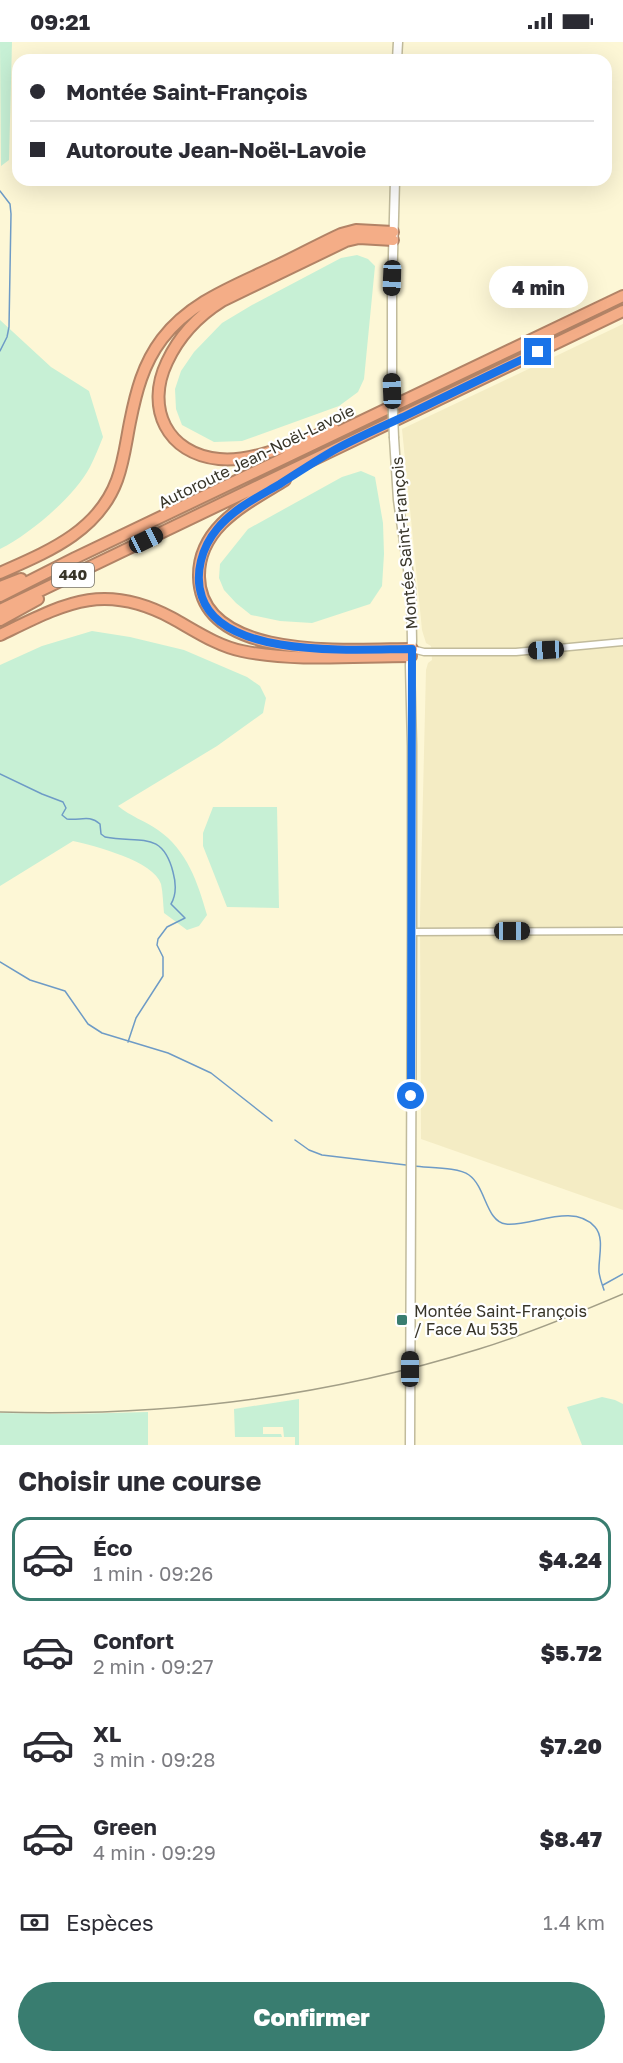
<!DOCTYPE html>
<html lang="fr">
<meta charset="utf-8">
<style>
:root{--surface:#fff;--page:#f2f2f3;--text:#2b2b33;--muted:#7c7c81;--line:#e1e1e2;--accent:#397d70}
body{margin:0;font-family:"Golos Text",sans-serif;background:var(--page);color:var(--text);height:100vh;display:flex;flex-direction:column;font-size:22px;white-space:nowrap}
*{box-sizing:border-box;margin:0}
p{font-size:20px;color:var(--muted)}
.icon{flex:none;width:33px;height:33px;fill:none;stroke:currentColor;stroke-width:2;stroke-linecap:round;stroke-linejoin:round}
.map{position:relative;height:1403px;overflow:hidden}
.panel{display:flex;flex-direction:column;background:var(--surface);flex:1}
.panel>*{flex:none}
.top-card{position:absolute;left:12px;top:12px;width:600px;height:132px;border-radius:18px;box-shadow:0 6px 24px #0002;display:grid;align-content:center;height:132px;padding:0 18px;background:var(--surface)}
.end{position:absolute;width:27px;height:27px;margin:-14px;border:8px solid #1a73e8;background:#fff;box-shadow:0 0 0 3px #fff}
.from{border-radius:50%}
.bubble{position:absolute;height:42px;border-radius:21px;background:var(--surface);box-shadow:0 6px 24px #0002;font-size:20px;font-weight:800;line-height:42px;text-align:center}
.car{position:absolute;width:18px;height:36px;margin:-18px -9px;border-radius:8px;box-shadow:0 0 4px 2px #0007;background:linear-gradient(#222 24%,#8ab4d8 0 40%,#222 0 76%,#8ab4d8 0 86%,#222 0)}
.top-card b{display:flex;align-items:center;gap:21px;height:57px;font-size:22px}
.top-card b+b{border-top:2px solid var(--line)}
.top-card i{width:15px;height:15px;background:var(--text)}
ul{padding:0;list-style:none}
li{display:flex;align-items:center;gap:18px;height:84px;margin:0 12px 9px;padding:0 6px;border:3px solid transparent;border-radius:18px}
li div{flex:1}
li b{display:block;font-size:22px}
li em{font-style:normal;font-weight:800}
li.active{border-color:var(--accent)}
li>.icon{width:54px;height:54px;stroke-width:1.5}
h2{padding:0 18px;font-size:27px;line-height:72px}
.pay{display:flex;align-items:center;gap:15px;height:66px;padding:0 18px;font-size:22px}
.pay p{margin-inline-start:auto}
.action{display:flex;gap:12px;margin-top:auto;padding:12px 18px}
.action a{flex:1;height:69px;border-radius:36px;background:var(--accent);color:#fff;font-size:24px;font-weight:800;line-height:69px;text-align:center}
.status{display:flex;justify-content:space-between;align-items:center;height:42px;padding:0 30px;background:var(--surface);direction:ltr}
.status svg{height:16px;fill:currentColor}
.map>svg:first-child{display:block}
.built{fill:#f4ecc4}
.green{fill:#c7f0d5}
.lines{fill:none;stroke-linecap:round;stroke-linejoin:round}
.stream{stroke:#6e9bc6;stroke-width:1.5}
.street-casing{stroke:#c1bb9c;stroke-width:9}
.secondary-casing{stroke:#c1bb9c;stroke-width:11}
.highway-casing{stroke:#b28366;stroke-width:14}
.street{stroke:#fff;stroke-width:6}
.secondary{stroke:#fff;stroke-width:8}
.highway{stroke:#f4ad87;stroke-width:10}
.rail{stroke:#a39f87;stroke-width:1.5}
.secondary-bridge-casing{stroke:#c1bb9c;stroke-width:11;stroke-linecap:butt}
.secondary-bridge{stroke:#fff;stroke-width:8}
.route{stroke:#1a73e8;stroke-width:8}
.poi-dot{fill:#397d70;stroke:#fff;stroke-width:2}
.labels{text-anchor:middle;stroke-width:4.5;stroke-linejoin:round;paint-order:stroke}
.shield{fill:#fff;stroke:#747269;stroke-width:1.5}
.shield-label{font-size:15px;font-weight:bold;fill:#383529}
.street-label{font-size:16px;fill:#383529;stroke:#fff}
.poi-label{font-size:16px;fill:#383529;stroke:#fff;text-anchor:start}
</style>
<div class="status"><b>09:21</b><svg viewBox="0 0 49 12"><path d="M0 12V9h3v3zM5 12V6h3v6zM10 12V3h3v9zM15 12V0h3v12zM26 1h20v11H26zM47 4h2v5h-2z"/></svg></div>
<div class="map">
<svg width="623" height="1403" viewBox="0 0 623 1403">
<rect width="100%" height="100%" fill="#fdf7d6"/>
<path class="built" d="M623,282V1168L421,1097L420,876L426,628L428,621L432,618L431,604L426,601L422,588L402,387Z"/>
<path class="green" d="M0,0H12L9,118L1,124Z
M357,213L368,217L375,224L364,337L358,350L339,364L242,399L214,400L182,383L176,367L175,347L181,329L194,310L222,281L252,263L341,216Z
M0,278L51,325L89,349L103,395C99,405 95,415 90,425C75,454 29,493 0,507Z
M361,429L375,435L383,481L384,512L382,544L370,562L312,581L280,579L251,573L236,561L224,548L219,536L220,522L248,487L342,435Z
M92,589L130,595L184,608L247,635L260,644L266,656L263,671L217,704L118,764C130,774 145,779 158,788C187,808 198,841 207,873L199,884L187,888L164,871C163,862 163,851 161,842C154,819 95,804 73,799L0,844V623L42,604Z
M213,765H277L279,866L227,865L203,804V791Z
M602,1355L615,1358L623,1362V1403H582L567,1365Z
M299,1357V1403H295V1395H284L283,1385H263V1392H281L282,1395H235L234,1367Z
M148,1370V1403H0V1371L71,1372Z"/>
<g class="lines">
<path class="stream" d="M0,149L10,162L11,172L9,285L7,295L0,309
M0,732L42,752L63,760L66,766L62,773L67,777C80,779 89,772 100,782L101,792L105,795C138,802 162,787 173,830C176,841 177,852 171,862L185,876L167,885L158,897L157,903L163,915V934L136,976L128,1000
M0,920L30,938L65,949L88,982L102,991L168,1011L211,1031L272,1079
M295,1098L309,1108L322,1113L406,1123
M414,1124C428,1126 458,1125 469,1133C486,1145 486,1180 506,1182C531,1185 573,1160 595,1185C605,1196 598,1217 599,1230C600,1237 602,1242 604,1248
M603,1243L623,1232"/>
<defs>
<path id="street" d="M412,607L424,610H516L623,600
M412,890L623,889"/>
<path id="secondary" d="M397,18L398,0
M392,349V250L395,138
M394,396L398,458L411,548L412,599L410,623L412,704V890L410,1403"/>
<path id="highway" d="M334,387C302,398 253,421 219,417C167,412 145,366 167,320C179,294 198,274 222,259L346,199L359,196L393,198
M285,438C248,461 198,484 199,535C201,621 355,607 412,607
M0,531C47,510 98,490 117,438C124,419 126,400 130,380C136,350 143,322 162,297C191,259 235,244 276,224C298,214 319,202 341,192L356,188L393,190
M0,545L21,537
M0,554L75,516L623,254
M0,568L623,269
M0,578L38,557
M0,593C64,562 103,539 172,576C194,588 217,604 242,609C296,620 355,614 411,614"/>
</defs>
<use href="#street" class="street-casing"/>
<use href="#secondary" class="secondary-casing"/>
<use href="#highway" class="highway-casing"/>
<use href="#street" class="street"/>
<use href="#secondary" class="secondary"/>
<use href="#highway" class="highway"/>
<path class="rail" d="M0,1370C161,1375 325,1355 479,1307C528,1292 576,1272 623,1252"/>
<defs>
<path id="secondary-bridge" d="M392,349L394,396"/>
</defs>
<use href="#secondary-bridge" class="secondary-bridge-casing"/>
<use href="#secondary-bridge" class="secondary-bridge"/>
</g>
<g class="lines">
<path class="route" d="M411,1054L412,607C359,607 223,618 202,555C194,532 202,505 217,487C233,467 258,455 280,442C299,430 318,417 338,406C359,395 381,385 403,375C448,353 493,331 538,310"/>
</g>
<rect class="poi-dot" x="396" y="1272" width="12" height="12" rx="3"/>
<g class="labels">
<rect class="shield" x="52" y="521" width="42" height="24" rx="4.5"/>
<g class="shield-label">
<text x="73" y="538">440</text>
</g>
<g class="street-label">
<text transform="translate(256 414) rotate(-26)" y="6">Autoroute Jean-Noël-Lavoie</text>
<text transform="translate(404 501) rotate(-95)" y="6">Montée Saint-François</text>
</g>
<g class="poi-label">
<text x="414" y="1275">Montée Saint-François<tspan x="414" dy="18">/ Face Au 535</tspan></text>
</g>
</g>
</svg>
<i class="end from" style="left:411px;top:1054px"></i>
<i class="end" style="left:538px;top:310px"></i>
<div class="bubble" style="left:489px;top:224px;width:99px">4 min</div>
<i class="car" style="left:392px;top:236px;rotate:182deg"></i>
<i class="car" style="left:392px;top:349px;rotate:358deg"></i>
<i class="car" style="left:146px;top:498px;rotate:64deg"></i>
<i class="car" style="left:546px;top:608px;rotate:267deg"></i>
<i class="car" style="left:512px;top:889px;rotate:90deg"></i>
<i class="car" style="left:410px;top:1327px;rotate:0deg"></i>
<div class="top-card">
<b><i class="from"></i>Montée Saint-François</b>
<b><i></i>Autoroute Jean-Noël-Lavoie</b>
</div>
</div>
<section class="panel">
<h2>Choisir une course</h2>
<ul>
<li class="active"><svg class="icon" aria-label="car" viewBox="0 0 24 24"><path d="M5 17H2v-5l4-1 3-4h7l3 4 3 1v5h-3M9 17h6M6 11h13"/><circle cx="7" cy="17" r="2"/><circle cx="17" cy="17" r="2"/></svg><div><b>Éco</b><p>1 min · 09:26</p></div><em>$4.24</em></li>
<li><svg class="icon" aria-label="car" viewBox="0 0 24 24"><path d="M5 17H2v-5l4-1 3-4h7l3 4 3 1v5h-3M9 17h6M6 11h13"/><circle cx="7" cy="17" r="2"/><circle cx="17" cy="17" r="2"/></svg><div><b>Confort</b><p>2 min · 09:27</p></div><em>$5.72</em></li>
<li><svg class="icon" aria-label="car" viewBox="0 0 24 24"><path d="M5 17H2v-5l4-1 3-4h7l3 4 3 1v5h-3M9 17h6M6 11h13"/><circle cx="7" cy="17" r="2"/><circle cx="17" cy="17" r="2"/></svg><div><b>XL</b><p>3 min · 09:28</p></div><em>$7.20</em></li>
<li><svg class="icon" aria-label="car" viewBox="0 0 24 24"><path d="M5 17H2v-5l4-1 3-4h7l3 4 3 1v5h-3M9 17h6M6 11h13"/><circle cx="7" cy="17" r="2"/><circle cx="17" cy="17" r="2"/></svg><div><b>Green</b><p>4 min · 09:29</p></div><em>$8.47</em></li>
</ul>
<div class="pay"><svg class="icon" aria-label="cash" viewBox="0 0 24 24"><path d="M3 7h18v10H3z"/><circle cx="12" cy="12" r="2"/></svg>Espèces<p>1.4 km</p></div>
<div class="action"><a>Confirmer</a></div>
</section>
